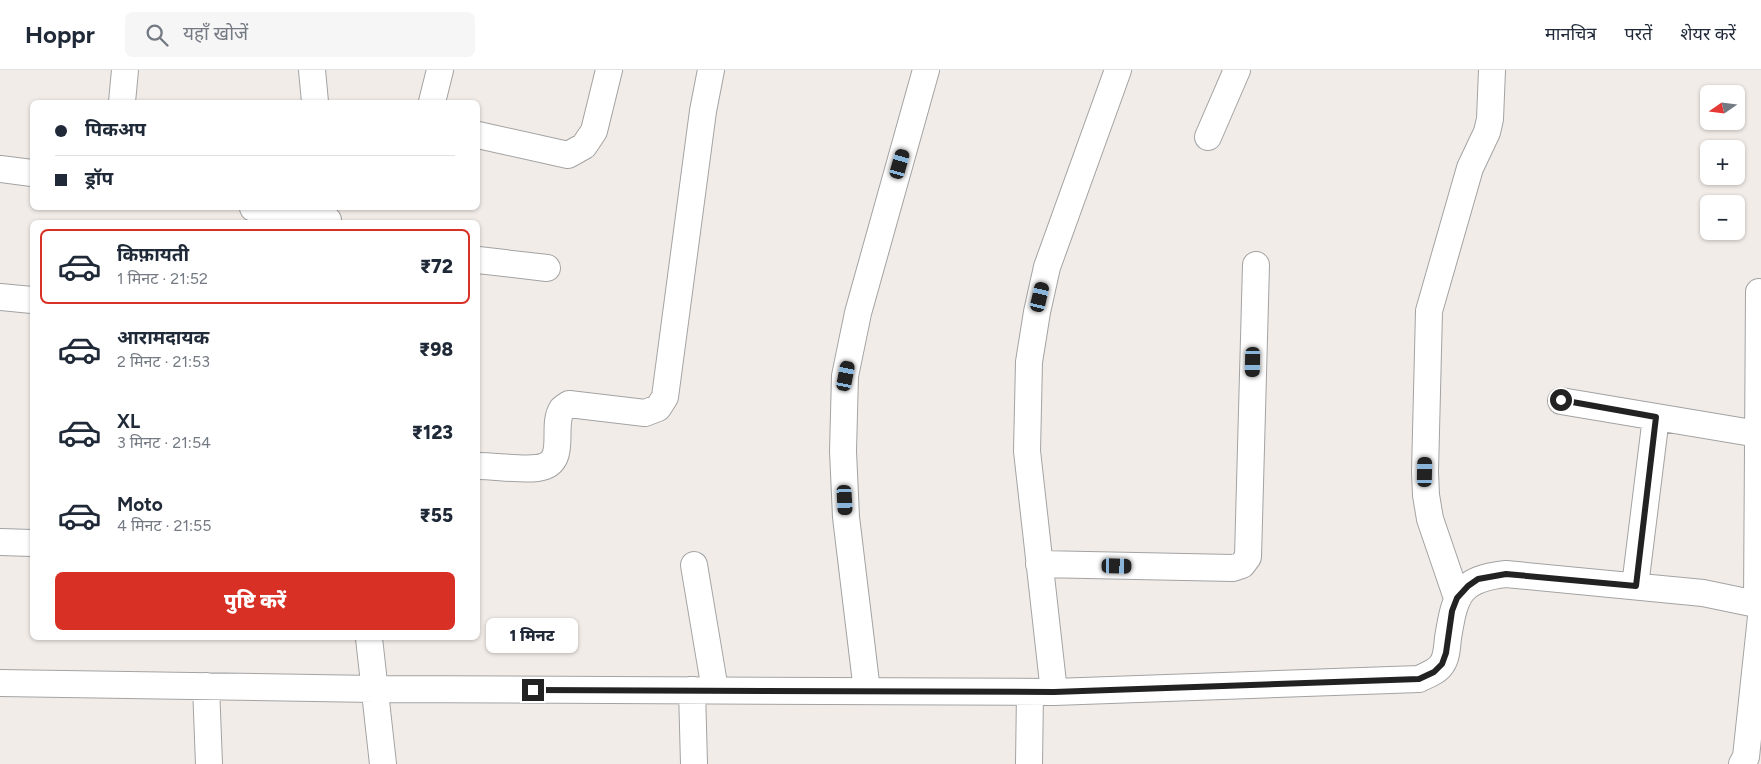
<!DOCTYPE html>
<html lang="hi">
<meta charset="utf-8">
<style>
:root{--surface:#fff;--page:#f6f6f7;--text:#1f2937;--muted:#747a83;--line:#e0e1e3;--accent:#d93025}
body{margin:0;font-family:Figtree,"Noto Sans Devanagari",sans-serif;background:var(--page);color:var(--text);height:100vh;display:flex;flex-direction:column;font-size:19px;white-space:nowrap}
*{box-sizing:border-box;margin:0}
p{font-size:16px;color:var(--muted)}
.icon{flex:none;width:28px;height:28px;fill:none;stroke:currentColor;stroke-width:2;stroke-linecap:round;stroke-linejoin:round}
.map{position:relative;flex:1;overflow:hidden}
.side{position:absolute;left:30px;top:150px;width:450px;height:420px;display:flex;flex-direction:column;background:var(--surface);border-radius:8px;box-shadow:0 1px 4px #0004}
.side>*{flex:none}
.top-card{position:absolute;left:30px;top:30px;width:450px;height:110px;border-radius:8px;box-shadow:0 1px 4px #0004;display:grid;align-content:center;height:110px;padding:0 25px;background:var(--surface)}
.needle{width:32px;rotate:256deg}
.controls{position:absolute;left:1700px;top:15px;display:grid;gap:10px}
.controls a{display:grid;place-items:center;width:45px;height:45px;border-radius:8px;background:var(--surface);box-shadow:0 1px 4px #0004;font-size:25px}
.end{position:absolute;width:22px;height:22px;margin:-11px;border:6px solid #222;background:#fff;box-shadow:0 0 0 2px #fff}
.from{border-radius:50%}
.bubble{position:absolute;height:35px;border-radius:8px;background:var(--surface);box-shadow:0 1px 4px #0004;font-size:16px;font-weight:800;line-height:35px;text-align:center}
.car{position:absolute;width:15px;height:30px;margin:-15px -8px;border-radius:6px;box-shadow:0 0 4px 1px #0007;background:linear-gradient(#222 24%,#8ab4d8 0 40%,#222 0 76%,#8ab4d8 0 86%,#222 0)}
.top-card b{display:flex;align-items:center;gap:18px;height:48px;font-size:19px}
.top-card b+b{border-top:1px solid var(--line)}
.top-card i{width:12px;height:12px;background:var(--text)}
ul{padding:9px 0 0;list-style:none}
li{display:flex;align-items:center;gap:15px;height:75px;margin:0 10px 8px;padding:0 15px;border:2px solid transparent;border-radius:8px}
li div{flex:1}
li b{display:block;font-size:19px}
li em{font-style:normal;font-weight:800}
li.selected{border-color:var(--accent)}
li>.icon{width:45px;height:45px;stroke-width:1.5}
.button{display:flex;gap:10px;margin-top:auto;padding:10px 25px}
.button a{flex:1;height:58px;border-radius:8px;background:var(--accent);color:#fff;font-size:20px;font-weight:800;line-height:58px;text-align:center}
header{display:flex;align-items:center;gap:30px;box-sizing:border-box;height:70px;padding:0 25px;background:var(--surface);border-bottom:1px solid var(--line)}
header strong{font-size:24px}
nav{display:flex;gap:28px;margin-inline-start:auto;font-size:18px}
.search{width:350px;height:45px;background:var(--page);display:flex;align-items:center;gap:12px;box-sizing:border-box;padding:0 18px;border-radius:8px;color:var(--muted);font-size:19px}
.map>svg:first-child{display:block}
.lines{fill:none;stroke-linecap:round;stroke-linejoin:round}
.minor-casing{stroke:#a3a3a3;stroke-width:28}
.minor{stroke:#fff;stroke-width:26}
.route{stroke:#222;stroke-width:6}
</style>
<header>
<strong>Hoppr</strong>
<div class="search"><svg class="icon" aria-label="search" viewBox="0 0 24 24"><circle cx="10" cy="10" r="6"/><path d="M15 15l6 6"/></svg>यहाँ खोजें</div>
<nav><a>मानचित्र</a><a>परतें</a><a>शेयर करें</a></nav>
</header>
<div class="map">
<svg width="1761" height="694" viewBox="0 0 1761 694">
<rect width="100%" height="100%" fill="#f2ece8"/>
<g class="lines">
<defs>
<path id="minor" d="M312,0L315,32
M122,32L125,0
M432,32L440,0
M478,65L568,85L584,76L594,61L609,0
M1208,67L1237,0
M0,99L32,103
M253,138L328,150
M478,190L547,198
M0,227L32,230
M1561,331L1758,364
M478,396C495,396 520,400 537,398C570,394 550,357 562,339C564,337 566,336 569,334L645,343L658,338L665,327L703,41L711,0
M0,472L32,473
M1039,494L1233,498L1242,495L1248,487L1256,195
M694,495L715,620
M1635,516L1656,347
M1457,528L1430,449L1426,425L1425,402L1429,241L1470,98L1487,62L1490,49L1492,0
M1757,533L1759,222
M369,568L383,694
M0,613L374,619L1054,622L1419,609C1427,605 1437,602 1442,594C1447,587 1447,576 1448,568C1455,525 1459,509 1506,504L1703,523L1761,535
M206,616L209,694
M692,620L694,694
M867,621L846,447L843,381L845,306L858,243L926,0
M1054,622L1027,381L1029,292L1037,242L1047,197L1118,0
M1029,694L1030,622
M1742,694L1746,687L1761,547"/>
</defs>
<use href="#minor" class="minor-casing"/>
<use href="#minor" class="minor"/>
</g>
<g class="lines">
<path class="route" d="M533,620L1054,622L1419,609L1434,602L1442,594L1446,583L1452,541L1457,528L1468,516L1478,509L1506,504L1636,516L1656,347L1561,330"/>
</g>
</svg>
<div class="controls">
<a><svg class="needle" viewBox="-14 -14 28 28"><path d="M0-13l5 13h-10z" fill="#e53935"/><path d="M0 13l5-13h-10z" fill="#747a83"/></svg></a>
<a>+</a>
<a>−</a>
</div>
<i class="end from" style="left:1561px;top:330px"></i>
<i class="end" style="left:533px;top:620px"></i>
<div class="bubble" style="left:486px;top:548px;width:92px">1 मिनट</div>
<i class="car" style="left:900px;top:94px;rotate:16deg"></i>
<i class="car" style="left:1040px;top:227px;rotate:13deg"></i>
<i class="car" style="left:1253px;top:292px;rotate:181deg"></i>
<i class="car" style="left:846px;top:306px;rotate:11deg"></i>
<i class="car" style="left:1425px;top:402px;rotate:1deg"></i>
<i class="car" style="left:845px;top:430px;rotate:177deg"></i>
<i class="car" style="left:1117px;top:496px;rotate:91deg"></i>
<div class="top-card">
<b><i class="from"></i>पिकअप</b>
<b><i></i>ड्रॉप</b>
</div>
<section class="side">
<ul>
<li class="selected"><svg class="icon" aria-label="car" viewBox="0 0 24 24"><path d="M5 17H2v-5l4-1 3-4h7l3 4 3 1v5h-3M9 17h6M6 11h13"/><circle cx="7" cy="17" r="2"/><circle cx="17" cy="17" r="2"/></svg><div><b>किफ़ायती</b><p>1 मिनट · 21:52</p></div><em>₹72</em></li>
<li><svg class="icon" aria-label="car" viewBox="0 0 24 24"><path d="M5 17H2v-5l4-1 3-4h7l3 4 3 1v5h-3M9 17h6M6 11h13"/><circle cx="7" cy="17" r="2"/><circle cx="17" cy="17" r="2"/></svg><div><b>आरामदायक</b><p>2 मिनट · 21:53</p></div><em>₹98</em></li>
<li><svg class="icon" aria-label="car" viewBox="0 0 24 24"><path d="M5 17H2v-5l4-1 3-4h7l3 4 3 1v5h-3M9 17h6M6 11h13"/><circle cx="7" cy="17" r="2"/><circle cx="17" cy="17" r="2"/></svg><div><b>XL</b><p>3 मिनट · 21:54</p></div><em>₹123</em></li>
<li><svg class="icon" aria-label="car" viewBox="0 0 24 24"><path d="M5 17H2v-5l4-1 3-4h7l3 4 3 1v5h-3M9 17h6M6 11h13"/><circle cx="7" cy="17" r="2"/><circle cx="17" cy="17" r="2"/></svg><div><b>Moto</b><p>4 मिनट · 21:55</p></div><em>₹55</em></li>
</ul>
<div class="button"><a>पुष्टि करें</a></div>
</section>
</div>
